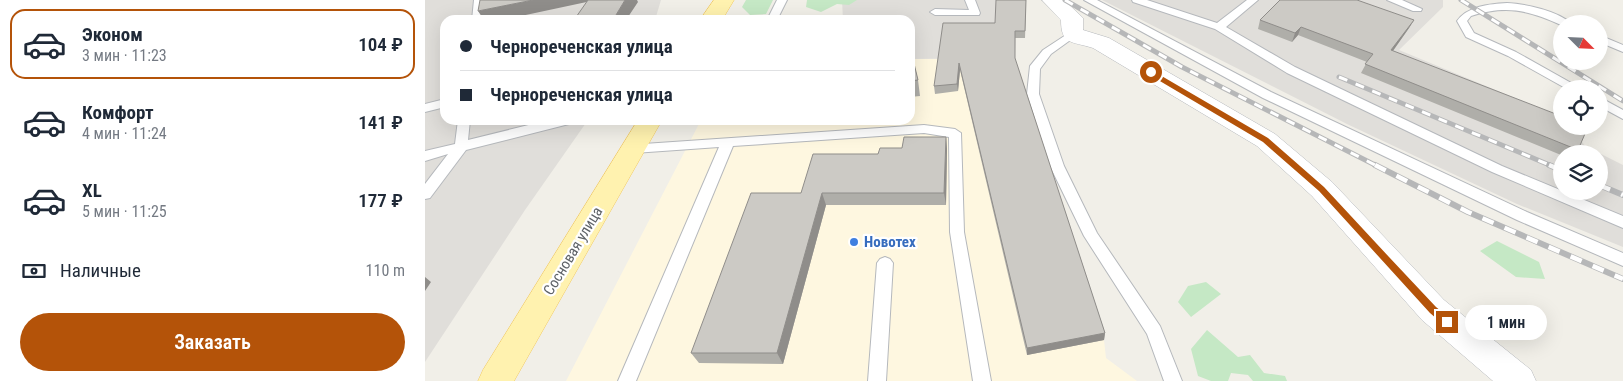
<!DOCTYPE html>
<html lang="ru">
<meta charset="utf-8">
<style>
:root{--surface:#fff;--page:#f6f6f7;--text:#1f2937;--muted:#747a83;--line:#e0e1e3;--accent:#b45309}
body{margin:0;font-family:"Roboto Condensed",sans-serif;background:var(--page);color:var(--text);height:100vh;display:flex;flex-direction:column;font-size:19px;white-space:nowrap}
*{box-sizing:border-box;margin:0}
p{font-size:16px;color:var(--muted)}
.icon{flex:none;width:28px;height:28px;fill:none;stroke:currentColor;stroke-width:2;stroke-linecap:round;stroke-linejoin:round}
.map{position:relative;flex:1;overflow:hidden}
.details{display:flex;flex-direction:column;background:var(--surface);width:425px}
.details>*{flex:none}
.banner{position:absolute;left:15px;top:15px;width:475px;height:110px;border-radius:15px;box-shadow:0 5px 20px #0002;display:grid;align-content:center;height:110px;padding:0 20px;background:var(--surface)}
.needle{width:32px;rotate:114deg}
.tools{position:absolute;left:1128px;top:15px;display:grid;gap:10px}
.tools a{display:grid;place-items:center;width:55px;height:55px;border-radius:50%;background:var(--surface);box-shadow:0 5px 20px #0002;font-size:25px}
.end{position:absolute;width:22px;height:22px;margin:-11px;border:6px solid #b45309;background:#fff;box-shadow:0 0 0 2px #fff}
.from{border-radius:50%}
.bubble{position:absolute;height:35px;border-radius:18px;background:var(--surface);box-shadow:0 5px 20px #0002;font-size:16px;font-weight:600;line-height:35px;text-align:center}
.banner b{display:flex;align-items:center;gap:18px;height:48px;font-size:19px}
.banner b+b{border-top:1px solid var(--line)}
.banner i{width:12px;height:12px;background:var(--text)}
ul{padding:9px 0 0;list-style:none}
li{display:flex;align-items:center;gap:15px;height:70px;margin:0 10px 8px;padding:0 10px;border:2px solid transparent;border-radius:15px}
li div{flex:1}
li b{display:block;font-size:19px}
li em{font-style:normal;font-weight:600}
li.on{border-color:var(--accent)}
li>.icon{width:45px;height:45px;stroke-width:1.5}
.pay{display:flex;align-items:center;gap:12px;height:55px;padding:0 20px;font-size:19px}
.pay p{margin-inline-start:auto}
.button{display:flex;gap:10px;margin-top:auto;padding:10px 20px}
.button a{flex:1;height:58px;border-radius:30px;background:var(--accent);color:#fff;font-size:20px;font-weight:600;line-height:58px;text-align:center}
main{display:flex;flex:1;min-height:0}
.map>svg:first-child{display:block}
.commercial{fill:#fef7e0}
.industrial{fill:#e0deda;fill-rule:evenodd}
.green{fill:#c5e8c5}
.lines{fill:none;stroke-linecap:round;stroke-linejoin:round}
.service-casing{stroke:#b5b8bc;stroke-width:2}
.minor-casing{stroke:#b5b8bc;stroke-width:1}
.primary-casing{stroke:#f2c960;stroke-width:1}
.service{fill:#fff;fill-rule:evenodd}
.minor{fill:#fff;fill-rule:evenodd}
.primary{fill:#fff2af;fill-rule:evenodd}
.rail-far1-casing{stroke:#b6b7b8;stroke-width:5}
.rail-casing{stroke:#b6b7b8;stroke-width:6}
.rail-far1{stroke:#fff;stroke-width:3;stroke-dasharray:9;stroke-linecap:butt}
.rail{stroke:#fff;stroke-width:4.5;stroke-dasharray:12;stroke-linecap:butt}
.wall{fill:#afaea9}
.shaded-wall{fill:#8f8d8a}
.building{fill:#cccac5;stroke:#8f8d8a}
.route{fill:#b45309}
.shop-dot{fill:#3f7fe0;stroke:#fff;stroke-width:2}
.labels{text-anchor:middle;stroke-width:4.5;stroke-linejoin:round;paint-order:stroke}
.shop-label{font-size:15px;font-weight:bold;fill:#366cbe;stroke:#fff;text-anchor:start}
.street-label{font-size:15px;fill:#5f6368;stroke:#fff}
</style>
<main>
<section class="details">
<ul>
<li class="on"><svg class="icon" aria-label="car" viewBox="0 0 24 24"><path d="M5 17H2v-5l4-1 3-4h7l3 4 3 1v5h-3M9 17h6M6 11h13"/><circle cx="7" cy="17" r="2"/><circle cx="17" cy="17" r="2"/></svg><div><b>Эконом</b><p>3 мин · 11:23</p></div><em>104 ₽</em></li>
<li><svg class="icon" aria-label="car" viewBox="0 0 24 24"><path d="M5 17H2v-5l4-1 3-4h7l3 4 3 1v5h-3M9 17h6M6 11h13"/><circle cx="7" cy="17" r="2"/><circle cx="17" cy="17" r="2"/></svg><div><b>Комфорт</b><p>4 мин · 11:24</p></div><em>141 ₽</em></li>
<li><svg class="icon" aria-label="car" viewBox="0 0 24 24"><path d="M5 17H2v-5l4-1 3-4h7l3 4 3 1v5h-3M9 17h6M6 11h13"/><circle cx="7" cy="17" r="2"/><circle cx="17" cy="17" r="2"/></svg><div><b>XL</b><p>5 мин · 11:25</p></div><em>177 ₽</em></li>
</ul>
<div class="pay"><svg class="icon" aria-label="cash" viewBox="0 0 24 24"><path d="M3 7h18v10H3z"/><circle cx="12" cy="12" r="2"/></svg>Наличные<p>110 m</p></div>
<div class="button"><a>Заказать</a></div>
</section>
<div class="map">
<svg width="1198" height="381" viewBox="0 0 1198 381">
<rect width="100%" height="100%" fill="#f1efe8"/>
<path class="commercial" d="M485,59H539L679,340L681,358L712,381H141L276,120H485Z"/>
<path class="industrial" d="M0,0H236L230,20H20V120H163L100,210L0,362Z
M417,0H601L600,38H591L590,53L588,58L485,59V20H418Z
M677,0H1018V7L974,50L1134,116L1136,119V126L1154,138L1160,146L1198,165V247L1092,204L922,124ZM1136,154H1174V191H1136Z"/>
<path class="green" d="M321,0H348L341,14L325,15L317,7Z
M382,0H432L424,5L412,4L396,12L381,7Z
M1072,241L1114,262L1120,279L1091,277L1055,251Z
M781,282L796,294L766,317L753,302L763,286Z
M782,330L813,357L825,355L839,373L860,376L862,381H828L823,375L806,373L803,381H786L773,376L766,349Z"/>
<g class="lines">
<defs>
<path id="service" d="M49,0H59L57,20H47Z
M352,0H362L352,20H342Z
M540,0H550L555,13L554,15H510L505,12L510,9L544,10Z
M659,0H672L846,92L1102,212L1198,253V266L1092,220L838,98Z
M707,0H722L792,23L822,0H833L801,27L870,67L1077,166L1198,216V228L1067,172L862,73L790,29L708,2Z
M962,0H977L997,9L996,11H988Z
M1082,3C1101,4 1133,11 1147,24H1136V25C1103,10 1081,5 1046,16L1042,21L1049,33L1091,52L1157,89H1142L1083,56L1041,37L1032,21C1043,6 1064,4 1082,3Z
M647,31L652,34L651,36L626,54L615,69L614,94L639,166L672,233L735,326L757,381H739L722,334L659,236L625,166L602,94L605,66L618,50Z
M1174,35L1198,45V52L1174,42Z
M1174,97L1198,110V119L1174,106Z
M20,99V107L0,112V104Z
M33,120H45L43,140L124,120H150L144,124L41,150L5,198L0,199V184L23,154L0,161V151L30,144Z
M499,125L530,129L536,133L539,232L566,381H548L525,232L524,137L499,133L308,146L211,381H193L294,147L209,153L204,151L203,148L204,145Z
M460,257L465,259L468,263L461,381H443L452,263L455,259Z"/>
<path id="minor" d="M617,0H639L658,18V30L684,38L850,134L907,182L1019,300L1106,370L1111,381H1068L997,320L887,196L832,146L668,48C646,41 636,45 636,20Z"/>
<path id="primary" d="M289,0H309L297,20H275Z
M213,120H237L89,381H53L58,370Z"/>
</defs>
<use href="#service" class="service-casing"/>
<use href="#minor" class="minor-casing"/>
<use href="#primary" class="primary-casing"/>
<use href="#service" class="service"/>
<use href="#minor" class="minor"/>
<use href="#primary" class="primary"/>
<defs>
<path id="rail-far1" d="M640,0L757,67L952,166
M1036,0L1198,101
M914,77L1127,166"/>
<path id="rail" d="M950,165L1043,212L1198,279
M1124,165L1136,170
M1174,185L1198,195"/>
</defs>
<use href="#rail-far1" class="rail-far1-casing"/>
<use href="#rail" class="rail-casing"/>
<use href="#rail-far1" class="rail-far1"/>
<use href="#rail" class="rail"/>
</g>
<path class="wall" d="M601,0L600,38H590V59L680,333L679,340L602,355L535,70L533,91L510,94L509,86L570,23Z
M835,20H989L984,28L968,51L1136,126L1153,150L1150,154H1136V155L936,73L942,62L873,35L867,42L833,29Z
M485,47L493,80L495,96L485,97Z
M521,137L522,149L521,205H401L358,364L274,363L266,353L376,193L453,154Z"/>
<path class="shaded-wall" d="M108,0H171L77,20H59L53,11Z
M200,0H212L213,2L201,20H188Z
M989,20L984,28L962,59L966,50Z
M876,27L873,35L867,42L870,33Z
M534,63L535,70L533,91L532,84Z
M521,137L522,149L521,205L519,193Z
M397,193L401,205L358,364L352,353Z
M0,277L6,282L0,291Z
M680,333L679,340L602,355V348Z"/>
<path class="building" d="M55,0H108L53,11Z
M163,0H200L188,20H149Z
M571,0H601L600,31H590V58L680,333L602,348L534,63L532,84L509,86L518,23H570Z
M855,0H932L989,20L966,50L1136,116V126H1154L1162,129L1153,150L940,64L948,54L876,27L870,33L835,20Z
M485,47L493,80L485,81Z
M479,137H521L519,193H397L352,353H266L326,193H376L388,154H453L455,148H477Z"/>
<path class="route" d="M723,71H728L843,138L899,187L964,257L1011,307L1026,319V325H1019L1005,313L894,191L838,142L723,74Z"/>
<circle class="shop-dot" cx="429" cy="242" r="5"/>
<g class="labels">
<g class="shop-label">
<text x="439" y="247">Новотех</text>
</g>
<g class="street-label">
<text transform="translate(148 251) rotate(-59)" y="5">Сосновая улица</text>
</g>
</g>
</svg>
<div class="tools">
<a><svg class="needle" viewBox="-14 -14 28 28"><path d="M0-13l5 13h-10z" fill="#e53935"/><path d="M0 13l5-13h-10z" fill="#747a83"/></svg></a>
<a><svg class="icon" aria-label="locate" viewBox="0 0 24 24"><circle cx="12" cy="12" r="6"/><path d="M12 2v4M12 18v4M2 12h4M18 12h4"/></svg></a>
<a><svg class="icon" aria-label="layers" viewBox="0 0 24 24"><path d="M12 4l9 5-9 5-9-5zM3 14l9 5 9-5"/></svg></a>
</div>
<i class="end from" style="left:726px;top:72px"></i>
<i class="end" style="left:1022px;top:322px"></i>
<div class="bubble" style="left:1040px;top:305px;width:82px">1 мин</div>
<div class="banner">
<b><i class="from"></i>Чернореченская улица</b>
<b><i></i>Чернореченская улица</b>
</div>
</div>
</main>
